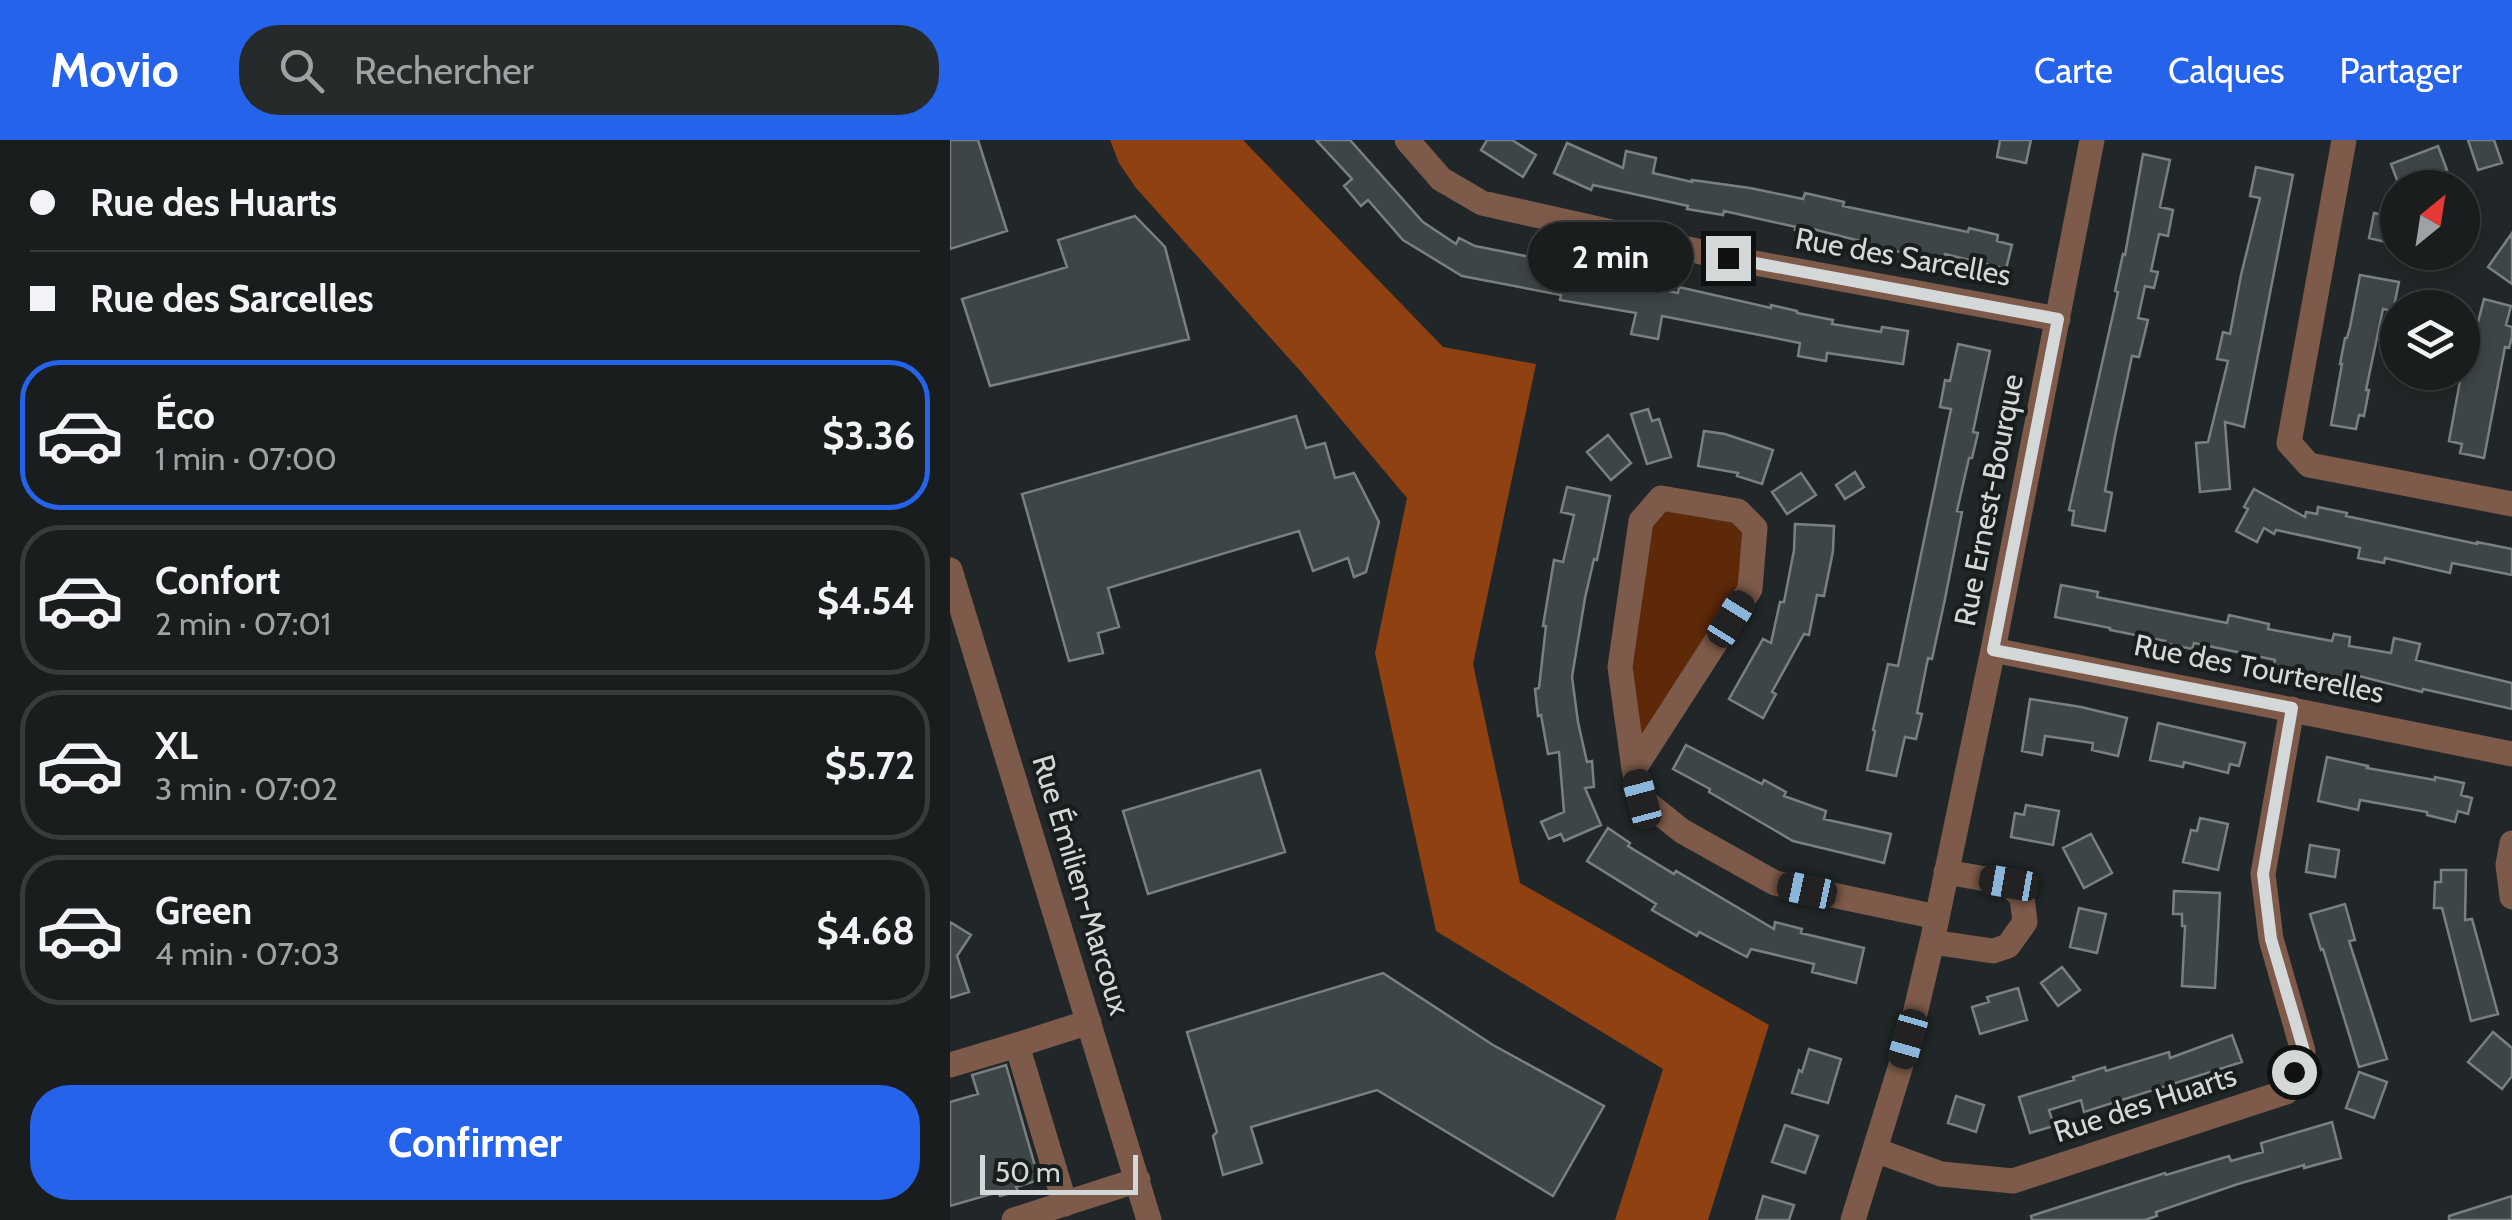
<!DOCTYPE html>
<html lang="fr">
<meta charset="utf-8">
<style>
:root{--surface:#191d1e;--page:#262a2b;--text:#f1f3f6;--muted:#9fa2a4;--line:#373b3c;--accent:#2563eb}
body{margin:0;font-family:Cabin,sans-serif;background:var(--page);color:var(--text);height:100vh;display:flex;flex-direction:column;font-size:38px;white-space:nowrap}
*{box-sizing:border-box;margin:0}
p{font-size:32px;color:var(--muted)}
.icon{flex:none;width:55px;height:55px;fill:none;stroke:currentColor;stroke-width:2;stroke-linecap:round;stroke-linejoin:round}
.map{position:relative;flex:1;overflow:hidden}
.side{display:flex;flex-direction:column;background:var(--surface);width:950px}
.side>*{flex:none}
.banner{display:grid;align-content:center;height:220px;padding:0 30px;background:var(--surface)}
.needle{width:65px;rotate:30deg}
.controls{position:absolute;left:1430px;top:30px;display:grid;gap:20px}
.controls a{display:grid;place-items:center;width:100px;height:100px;border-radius:50%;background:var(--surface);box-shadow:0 5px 15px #0003,0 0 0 2px var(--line);font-size:50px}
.scale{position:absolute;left:30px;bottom:25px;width:158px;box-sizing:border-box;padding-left:10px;border:5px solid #d4d8d9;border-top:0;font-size:28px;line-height:35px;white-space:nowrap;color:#d4d8d9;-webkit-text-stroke:8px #181e1e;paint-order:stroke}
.end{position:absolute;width:45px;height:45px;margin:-22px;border:12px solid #d4d8d9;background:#111;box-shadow:0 0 0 5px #111}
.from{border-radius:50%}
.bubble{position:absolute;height:70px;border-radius:35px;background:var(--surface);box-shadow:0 5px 15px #0003,0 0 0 2px var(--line);font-size:32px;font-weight:700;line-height:70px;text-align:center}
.car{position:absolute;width:30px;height:60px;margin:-30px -15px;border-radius:12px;box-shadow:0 0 8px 2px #0007;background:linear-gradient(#222 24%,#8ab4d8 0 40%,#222 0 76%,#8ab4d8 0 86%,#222 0)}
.banner b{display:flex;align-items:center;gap:35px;height:95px;font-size:38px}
.banner b+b{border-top:2px solid var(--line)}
.banner i{width:25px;height:25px;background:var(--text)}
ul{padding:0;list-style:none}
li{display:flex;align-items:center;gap:30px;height:150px;margin:0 20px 15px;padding:0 10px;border:5px solid var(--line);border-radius:40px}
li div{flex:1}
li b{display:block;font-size:38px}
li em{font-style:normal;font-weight:700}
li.on{border-color:var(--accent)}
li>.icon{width:90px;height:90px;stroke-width:1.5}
.action{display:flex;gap:20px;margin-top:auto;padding:20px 30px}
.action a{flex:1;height:115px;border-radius:40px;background:var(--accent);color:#fff;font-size:40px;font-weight:700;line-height:115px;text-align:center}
header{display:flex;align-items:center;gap:60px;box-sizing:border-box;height:140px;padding:0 50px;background:var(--accent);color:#fff}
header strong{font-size:48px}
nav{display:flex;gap:55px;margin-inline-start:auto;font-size:35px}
.search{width:700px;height:90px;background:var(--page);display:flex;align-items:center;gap:25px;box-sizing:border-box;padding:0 35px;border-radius:40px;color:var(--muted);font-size:38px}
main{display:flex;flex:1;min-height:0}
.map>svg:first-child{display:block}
.green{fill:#5d2909}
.forest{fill:#8f4111}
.building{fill:#3e4546;stroke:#798081;stroke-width:2.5}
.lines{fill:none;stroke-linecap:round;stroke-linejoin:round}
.minor{stroke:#7d5a49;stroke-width:25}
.route{stroke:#d4d8d9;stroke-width:12}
.labels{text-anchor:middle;stroke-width:8;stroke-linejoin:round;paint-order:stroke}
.street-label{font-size:30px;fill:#d4d8d9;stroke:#181e1e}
</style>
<header>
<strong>Movio</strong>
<div class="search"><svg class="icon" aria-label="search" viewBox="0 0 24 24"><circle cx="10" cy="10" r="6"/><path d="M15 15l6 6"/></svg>Rechercher</div>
<nav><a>Carte</a><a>Calques</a><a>Partager</a></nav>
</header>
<main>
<section class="side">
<div class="banner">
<b><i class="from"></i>Rue des Huarts</b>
<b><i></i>Rue des Sarcelles</b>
</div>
<ul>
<li class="on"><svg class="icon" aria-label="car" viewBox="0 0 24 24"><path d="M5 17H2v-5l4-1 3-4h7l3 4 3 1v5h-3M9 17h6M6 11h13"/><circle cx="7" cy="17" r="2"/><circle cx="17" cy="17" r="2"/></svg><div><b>Éco</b><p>1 min · 07:00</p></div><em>$3.36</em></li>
<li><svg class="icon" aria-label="car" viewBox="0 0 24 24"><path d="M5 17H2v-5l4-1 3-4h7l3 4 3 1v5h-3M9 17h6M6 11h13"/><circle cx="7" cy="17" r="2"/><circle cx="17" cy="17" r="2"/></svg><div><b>Confort</b><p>2 min · 07:01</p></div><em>$4.54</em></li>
<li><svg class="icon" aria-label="car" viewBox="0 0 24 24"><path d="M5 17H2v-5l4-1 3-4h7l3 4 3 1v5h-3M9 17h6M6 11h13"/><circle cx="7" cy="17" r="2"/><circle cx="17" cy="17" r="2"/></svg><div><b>XL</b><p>3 min · 07:02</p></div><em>$5.72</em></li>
<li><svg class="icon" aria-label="car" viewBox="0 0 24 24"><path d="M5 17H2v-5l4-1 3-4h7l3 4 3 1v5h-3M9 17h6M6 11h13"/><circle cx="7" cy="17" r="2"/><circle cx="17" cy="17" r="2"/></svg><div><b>Green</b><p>4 min · 07:03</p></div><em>$4.68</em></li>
</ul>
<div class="action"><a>Confirmer</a></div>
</section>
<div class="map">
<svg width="1562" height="1080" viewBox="0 0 1562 1080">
<rect width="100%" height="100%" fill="#212728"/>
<path class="green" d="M711,358L805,388L800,449L684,629L670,527L691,381Z"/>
<path class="forest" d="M160,0H293L493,207L586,224L523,524L570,743L819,885L758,1080H665L713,929L486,791L425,513L457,358L353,234L186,48L169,23Z"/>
<path class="building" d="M0,0H28L57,91L0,109Z
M366,0H400L473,82L506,104L509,98L525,106L631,127L630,132L643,136L728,153L729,147L821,168V165L847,171V173L883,180L882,184L931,192L932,187L958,191L953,224L877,213L876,221L848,216L850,203L712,176L708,199L681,194L686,173L610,160L611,155L512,136L453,100L418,60L411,66L394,46L402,39Z
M537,0H562L586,15L573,37L531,10Z
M1050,0H1081L1076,23L1047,17Z
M1518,0H1544L1552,23L1528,30Z
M617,3L673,28L676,11L706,18L703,33L742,42V40L800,48L853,59L855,53L894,62L893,66L1018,92L1019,88L1048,95L1047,101L1062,105L1056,129L995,114L994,119L914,106V102L863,89L862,95L845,90L846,87L774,71L773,75L737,69L738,66L643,45L641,50L604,33Z
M1488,6L1497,30L1450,48L1441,24Z
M1193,14L1220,20L1210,67L1223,70L1218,96L1209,94L1201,131L1208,132L1204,148L1195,146L1188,178L1198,180L1189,217L1182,216L1165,296L1155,351L1162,353L1155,391L1122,385L1124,371L1119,370L1168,152L1165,151L1173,114L1175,115Z
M1306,27L1343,35L1294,287L1275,282L1280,349L1250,352L1246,303L1258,302L1278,221L1267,219L1273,192L1280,194L1291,135L1310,58L1300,56Z
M1424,73L1448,78V105L1419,98Z
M185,76L215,107L239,199L40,246L12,159L117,127L108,100Z
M1562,93V144L1538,127Z
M1410,135L1449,142L1443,171L1433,169L1416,250H1419L1414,276L1409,275L1406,289L1381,285L1392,224H1390L1395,198H1397L1400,187Z
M1534,159L1561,166L1556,185L1562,187V197L1559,208L1555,207L1534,318L1510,313L1512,304L1499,301L1518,197L1515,196L1519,180L1528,182Z
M1008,204L1040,211L1023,292L1028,293L1022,318H1019L1007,371L1012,372L995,459L982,519L978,518L967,573L972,574L966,599L955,597L946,636L917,630L925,591L923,590L938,524L948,526L1001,269L990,267L995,240L1000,241Z
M698,269L702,281L709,279L721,317L697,324L681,274Z
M346,276L356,308L375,303L385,338L404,333L429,382L416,432L404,437L398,418L363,431L349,391L158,448L169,487L148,493L153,513L119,521L72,354Z
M754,291L775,294L823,310L812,344L787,336L788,333L748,326Z
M658,295L681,323L661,340L637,312Z
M905,332L914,347L895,359L886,345Z
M851,333L866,355L837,374L822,352Z
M617,347L660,356L647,420L644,419L635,458L622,537L628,582L637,622L642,621L644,647L635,648L651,685L614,701L611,694L599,699L591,682L614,672L609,612L598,614L591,575L588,576L585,549L589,548L596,486H593L604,420L613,422L624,375L611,372Z
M1304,349L1355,377L1356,372L1367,374L1368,367L1397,373L1396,376L1527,404V402L1562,409V435L1502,423L1500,433L1435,418L1434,423L1408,418L1410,408L1326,390L1324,394L1314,388L1307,402L1286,391L1298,369L1294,367Z
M845,384L884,386L883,411L874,456L867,455L859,495L854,494L822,552L826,554L813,578L779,559L813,499L821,503L830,462H834L844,410Z
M1111,445L1148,452L1147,457L1277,483L1279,475L1319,484L1318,489L1382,501L1384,494L1400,497L1399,506L1441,513L1444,498L1470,504L1466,520L1562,543V569L1473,549L1472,552L1409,536L1408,541L1324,525L1325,520L1244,503L1242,509L1214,503L1215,501L1160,490V488L1105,477Z
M1080,559L1131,567L1177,578L1168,616L1142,610L1143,603L1095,596L1092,615L1072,611Z
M1208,583L1295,603L1289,626L1280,624L1278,633L1234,622L1233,627L1200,620Z
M736,605L812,644L814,640L836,652L834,656L876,671L874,679L941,694L934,723L843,701L759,652L760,649L723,629Z
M1377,617L1418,626L1417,628L1485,640V637L1514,643L1511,655L1522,658L1518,674L1508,671L1505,682L1477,675V672L1410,660L1408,670L1368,661Z
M310,630L335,712L198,754L173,671Z
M1076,665L1109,671L1103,705L1061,697L1065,673L1074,675Z
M1250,678L1278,684L1268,730L1233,722L1241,690L1247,691Z
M658,688L680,703L678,706L724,734L726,731L824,789L825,782L852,789L851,793L914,808L906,843L862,832L864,824L801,809L797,817L749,792L747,796L702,770L706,764L637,721Z
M1141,694L1162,733L1134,748L1113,708Z
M1360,705L1389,710L1385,737L1356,732Z
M1491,730H1516L1515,780L1522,779L1548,874L1521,881L1492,768H1484L1485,742H1491Z
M1224,751L1270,753L1265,848L1232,846L1235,786H1232V774H1223Z
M1395,764L1405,800L1399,801L1437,919L1409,927L1373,809L1371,810L1360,774Z
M1129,768L1156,774L1147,813L1120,807Z
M0,782L21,795L7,816L19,852L0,858Z
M1112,827L1130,850L1108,866L1091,843Z
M433,833L543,905L654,966L603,1056L427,950L301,987L312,1023L273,1035L263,996L267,992L237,892Z
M1068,848L1077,880L1030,894L1022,867L1039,862L1037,857Z
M1543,892L1562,908V936L1552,949L1518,922Z
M1282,895L1292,922L1134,972L1131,960L1099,970L1104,986L1080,993L1069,957L1124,940L1123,937L1155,927L1156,931L1219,912L1220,918Z
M859,909L891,919L878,963L842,953L849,930L852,932Z
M56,925L89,1040L66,1047L68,1051L50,1056L48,1052L0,1066V962L28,954L22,935Z
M1409,932L1437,942L1424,978L1396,968Z
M1006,956L1034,965L1026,992L998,983Z
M1382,982L1391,1018L1354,1028V1025L1288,1044L1206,1072L1207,1076L1195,1080H1082L1081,1076L1215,1033L1216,1035L1279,1016L1281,1021L1313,1012L1311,1003Z
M835,985L868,996L855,1033L822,1022Z
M813,1056L844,1065L839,1080H806Z
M1562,1056V1080H1499V1076Z"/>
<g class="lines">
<path class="minor" d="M457,0L491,39L532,63L778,118L1108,179
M1394,0L1339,303L1359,325L1562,364
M0,430L199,1080
M1043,510L1562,614
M684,629L800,449L805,388L788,371L711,358L691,381L670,527L684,629L692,659L732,691L825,743L987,777
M1562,703L1558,725L1562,757
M982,802L1043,811L1058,806L1075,782L1072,758L1059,743L996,732
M0,925L67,905
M925,1010L991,1034L1063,1041L1336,952L1353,911L1321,799L1313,734L1342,569
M115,1064L67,905L139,882
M64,1080L188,1040
M903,1080L959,899L982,802L1043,510L1142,0"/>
</g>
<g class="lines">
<path class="route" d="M778,118L1108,179L1043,510L1342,568L1313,734L1321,799L1354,911L1344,932"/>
</g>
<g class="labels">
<g class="street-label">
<text transform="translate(953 117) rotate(10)" y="10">Rue des Sarcelles</text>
<text transform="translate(1039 360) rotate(-79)" y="10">Rue Ernest-Bourque</text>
<text transform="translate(1309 529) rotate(11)" y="10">Rue des Tourterelles</text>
<text transform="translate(131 745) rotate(73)" y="10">Rue Émilien-Marcoux</text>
<text transform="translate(1195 964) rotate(-18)" y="10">Rue des Huarts</text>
</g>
</g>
</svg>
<div class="controls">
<a><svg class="needle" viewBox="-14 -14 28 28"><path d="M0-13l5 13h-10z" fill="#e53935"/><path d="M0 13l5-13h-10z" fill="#9fa2a4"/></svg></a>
<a><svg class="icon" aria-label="layers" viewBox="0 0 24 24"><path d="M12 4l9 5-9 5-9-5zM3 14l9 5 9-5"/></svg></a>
</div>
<div class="scale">50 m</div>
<i class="end from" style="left:1344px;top:932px"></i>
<i class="end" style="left:778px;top:118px"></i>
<div class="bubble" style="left:578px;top:82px;width:165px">2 min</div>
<i class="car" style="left:781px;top:479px;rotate:32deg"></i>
<i class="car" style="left:692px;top:659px;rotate:345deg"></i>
<i class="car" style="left:1059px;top:743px;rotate:280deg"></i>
<i class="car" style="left:857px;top:750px;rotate:282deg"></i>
<i class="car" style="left:958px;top:899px;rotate:196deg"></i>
</div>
</main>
